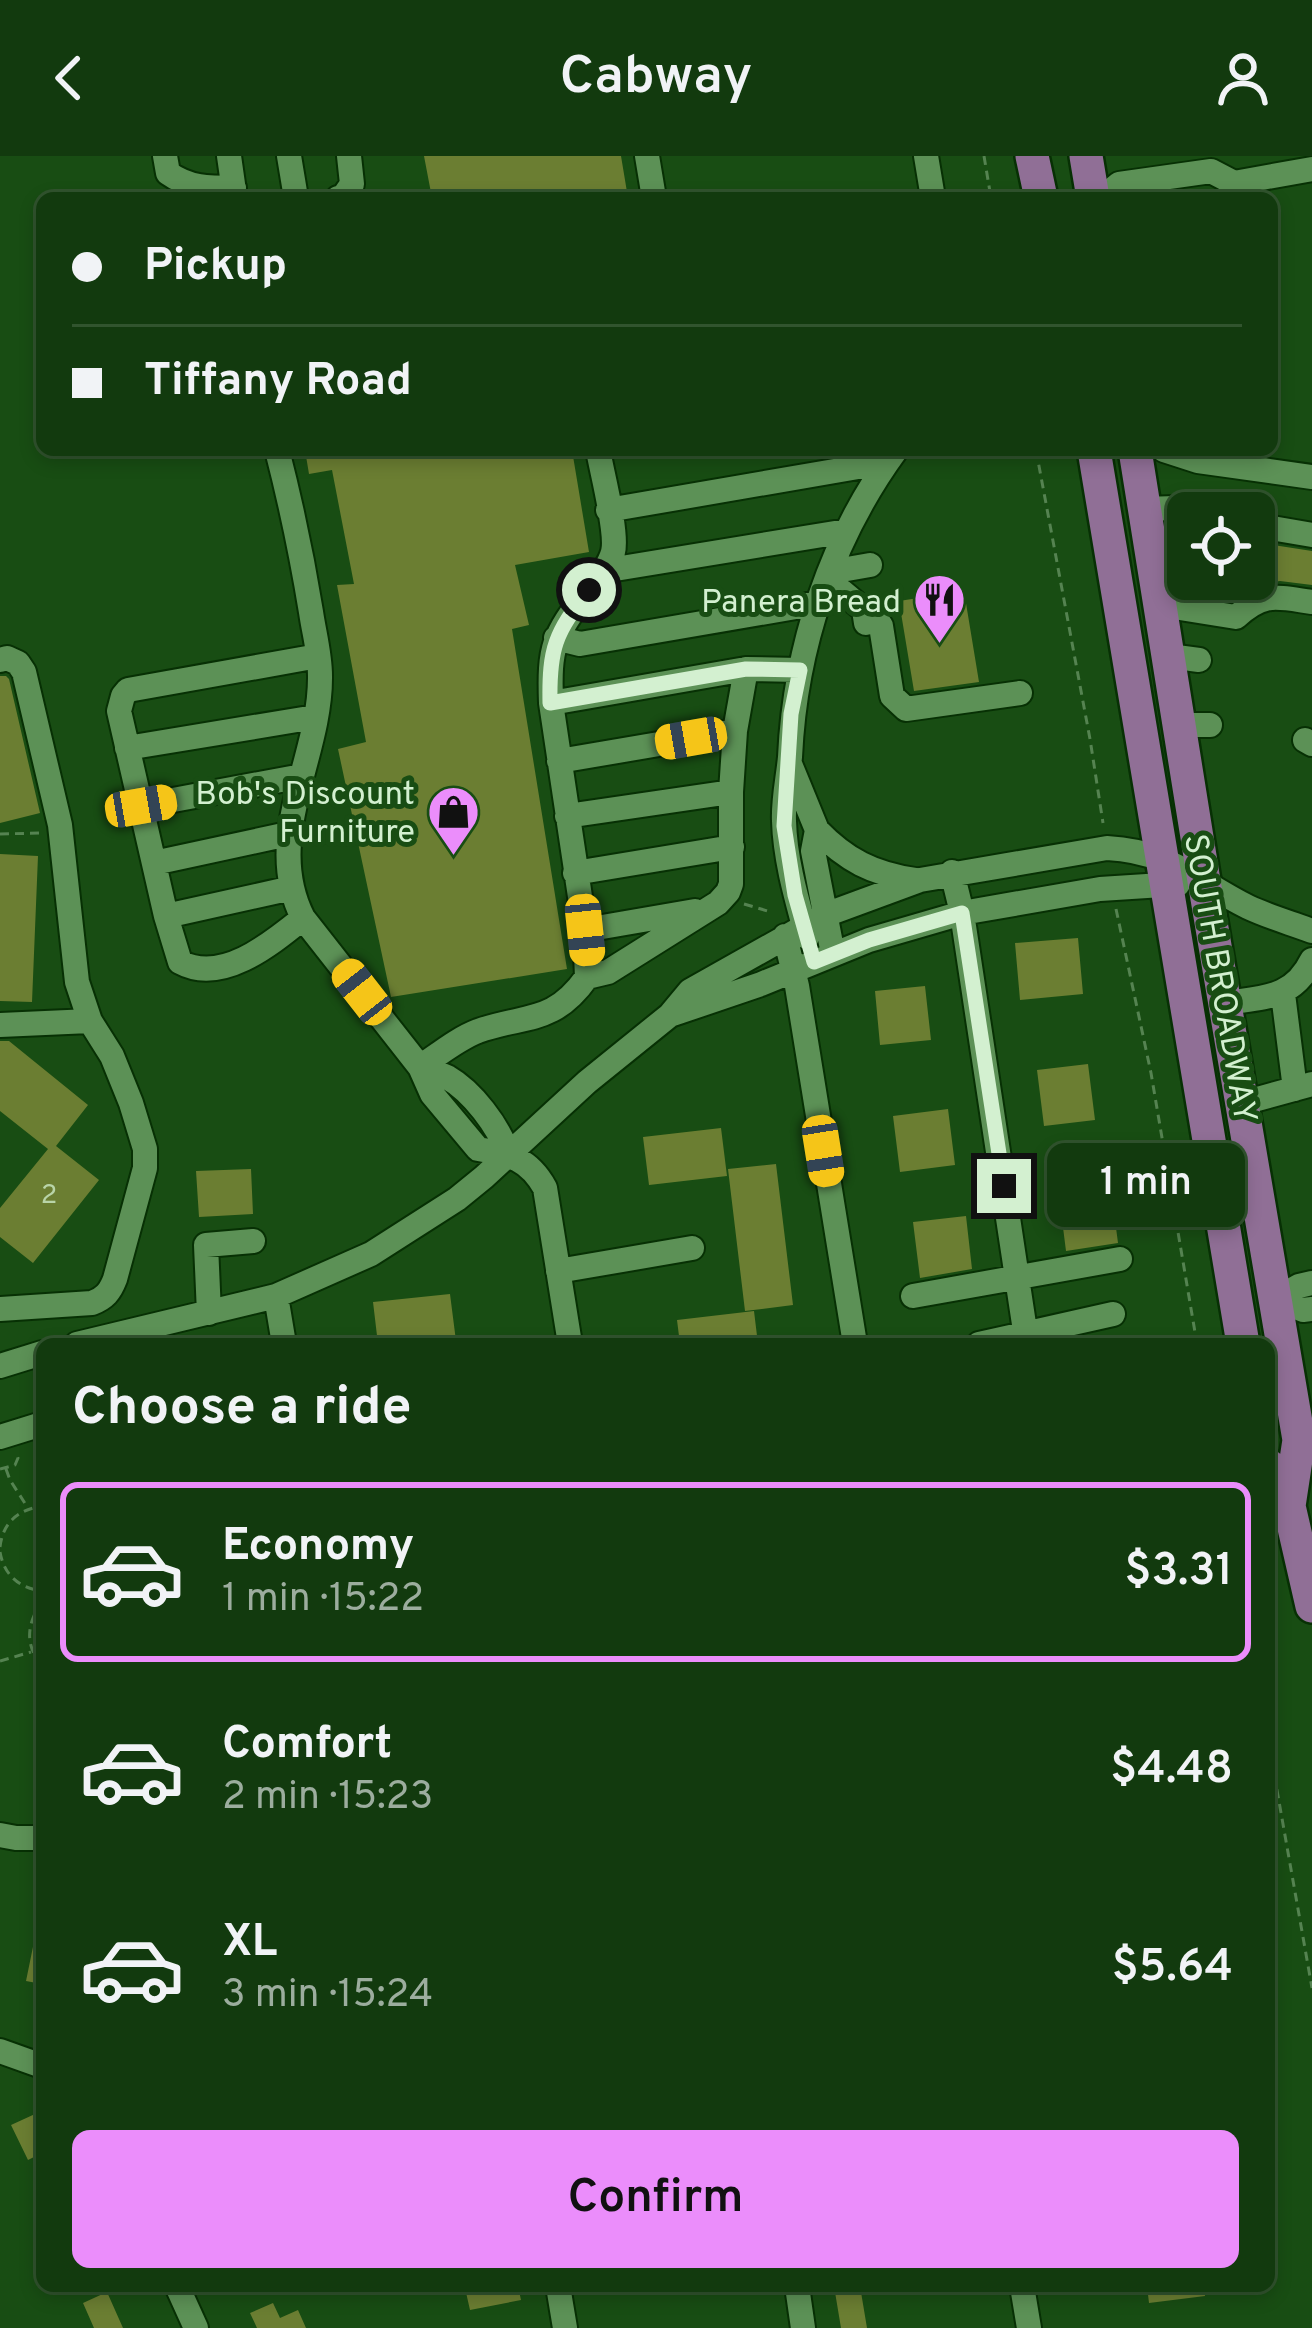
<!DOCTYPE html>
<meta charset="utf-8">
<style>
:root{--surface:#123a0e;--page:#1f451c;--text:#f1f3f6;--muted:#9cad9e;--line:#31542e;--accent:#eb8dfb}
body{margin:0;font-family:Overpass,sans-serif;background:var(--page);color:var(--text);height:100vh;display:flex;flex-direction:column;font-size:45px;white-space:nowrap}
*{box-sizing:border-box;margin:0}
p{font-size:39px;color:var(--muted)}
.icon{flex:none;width:66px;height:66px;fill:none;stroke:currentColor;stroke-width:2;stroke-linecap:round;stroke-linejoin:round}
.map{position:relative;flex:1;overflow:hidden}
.details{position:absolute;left:36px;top:1182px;width:1239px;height:954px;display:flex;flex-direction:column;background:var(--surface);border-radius:18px;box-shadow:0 6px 18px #0003,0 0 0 3px var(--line)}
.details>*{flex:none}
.top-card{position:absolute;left:36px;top:36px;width:1242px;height:264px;border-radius:18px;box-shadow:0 6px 18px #0003,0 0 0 3px var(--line);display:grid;align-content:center;height:264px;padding:0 36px;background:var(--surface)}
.buttons{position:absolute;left:1167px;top:336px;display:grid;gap:24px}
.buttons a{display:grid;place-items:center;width:108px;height:108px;border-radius:18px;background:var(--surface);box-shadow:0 6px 18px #0003,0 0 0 3px var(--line);font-size:60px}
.end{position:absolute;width:54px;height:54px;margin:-27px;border:15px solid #d3f0d0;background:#111;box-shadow:0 0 0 6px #111}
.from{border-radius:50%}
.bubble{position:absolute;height:84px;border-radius:18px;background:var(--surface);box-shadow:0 6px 18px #0003,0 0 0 3px var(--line);font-size:39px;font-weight:600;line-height:84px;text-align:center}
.car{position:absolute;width:36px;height:72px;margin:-36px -18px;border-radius:15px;box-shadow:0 0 9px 3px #0007;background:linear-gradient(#f5c518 24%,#345 0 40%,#f5c518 0 76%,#345 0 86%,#f5c518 0)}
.top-card b{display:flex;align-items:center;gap:42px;height:114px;font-size:45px}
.top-card b+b{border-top:3px solid var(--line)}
.top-card i{width:30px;height:30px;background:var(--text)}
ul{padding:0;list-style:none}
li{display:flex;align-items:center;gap:36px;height:180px;margin:0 24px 18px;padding:0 12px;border:6px solid transparent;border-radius:18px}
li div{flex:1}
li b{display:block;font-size:45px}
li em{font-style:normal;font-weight:600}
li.active{border-color:var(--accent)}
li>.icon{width:108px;height:108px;stroke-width:1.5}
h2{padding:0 36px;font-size:54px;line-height:144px}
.button{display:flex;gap:24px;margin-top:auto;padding:24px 36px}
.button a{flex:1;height:138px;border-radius:18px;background:var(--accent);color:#111;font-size:48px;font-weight:600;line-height:138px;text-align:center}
header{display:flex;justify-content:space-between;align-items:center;height:156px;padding:0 36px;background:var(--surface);font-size:54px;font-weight:600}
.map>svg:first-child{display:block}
.building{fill:#6b7e32}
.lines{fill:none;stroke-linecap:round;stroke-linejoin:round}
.minor-casing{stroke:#073004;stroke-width:28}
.major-casing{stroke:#073004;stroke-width:38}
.path{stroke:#558351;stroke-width:3;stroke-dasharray:9 6;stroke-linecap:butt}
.minor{stroke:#5c9156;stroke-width:24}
.major{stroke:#906f96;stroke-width:33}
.route{stroke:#d3f0d0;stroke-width:15}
.labels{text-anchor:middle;stroke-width:10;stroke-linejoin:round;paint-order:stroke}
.number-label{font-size:27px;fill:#b9d4a8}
.poi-label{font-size:33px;fill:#d3f0d0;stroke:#184d13;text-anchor:end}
.street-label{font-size:33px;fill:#d3f0d0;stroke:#184d13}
</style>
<header><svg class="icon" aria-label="back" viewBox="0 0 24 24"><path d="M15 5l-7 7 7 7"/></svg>Cabway<svg class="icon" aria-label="person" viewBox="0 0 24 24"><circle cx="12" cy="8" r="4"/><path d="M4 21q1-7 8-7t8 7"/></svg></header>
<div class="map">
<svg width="1312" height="2172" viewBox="0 0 1312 2172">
<rect width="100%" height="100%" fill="#184d13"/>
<path class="building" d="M424,0H621L628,42H432Z
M305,294H572L589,396L515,409L529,469L512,473L567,813L391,841L338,593L366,586L337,429L354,428L332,314L309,318Z
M1254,386L1312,395V429L1280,425L1254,429Z
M964,435L979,526L914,535L899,445Z
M0,520H6L9,523L40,657L0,667Z
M0,698L38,700L32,846L0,845Z
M1078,782L1083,838L1020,844L1015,787Z
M925,830L931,884L880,889L875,835Z
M0,885H9L88,949L56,990L99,1024L33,1107L0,1081V1052L48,993L0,955Z
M1088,908L1095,964L1044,970L1037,914Z
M948,953L955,1009L900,1016L893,960Z
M721,972L727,1020L649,1029L643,981Z
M776,1008L793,1149L745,1155L728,1013Z
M251,1013L253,1058L199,1061L196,1015Z
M1111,1033L1118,1087L1066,1095L1059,1040Z
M966,1060L972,1113L920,1122L913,1066Z
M450,1138L456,1185L378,1188L373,1146Z
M754,1155L758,1188H680L677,1164Z
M35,1781L42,1782V1828L26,1825Z
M35,1958L42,1972V1997L28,2004L11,1969Z
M476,2130H518L521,2144L470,2154L465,2132Z
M834,2130H860L867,2172H841Z
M1147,2130H1204L1205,2140L1149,2147Z
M107,2136L123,2172H94L83,2147Z
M273,2147L280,2162L298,2154L306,2172H257L250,2157Z"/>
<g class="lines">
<defs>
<path id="minor" d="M165,0L168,17C189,32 208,32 234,32
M229,0L235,42
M289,0L296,42
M647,0L654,42
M926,0L933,42
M338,42L343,41L352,28L349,0
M1102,42L1119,28L1211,15L1234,27L1312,13
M277,294C291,348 302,401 311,456C314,477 320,498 320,520C321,602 262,681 303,762L420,911L432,938L478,993C510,998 529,1003 545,1032L570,1188
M1164,294L1198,305L1312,321
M1145,353L1175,352L1205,357
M608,354L887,306
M1254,369L1312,379
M603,415L847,375
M1161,449L1236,461C1264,435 1277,441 1312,446
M864,454L877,464L881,470L892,540L906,553L1020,537
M866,467L864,454L839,433L830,416L870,409
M556,482L580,488L819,447
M1169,500L1199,504
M0,504L7,502L18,507L24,516L60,669L77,826L90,865L112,900L131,947L145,993V1012L115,1123C110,1136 105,1142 92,1147L0,1153
M551,547L746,513L800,514
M1180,569H1210
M1305,584L1312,588
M127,592L315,561
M559,605L735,575
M790,608L817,674L813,695L833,798
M141,650L302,620
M567,660L731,636
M817,674C846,704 873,718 915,724
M154,707L288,678
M952,716L962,757L1027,1188
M575,717L732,691
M166,760L292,732
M303,762C272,787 222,829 180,806L166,760L119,555L123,540L128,534L318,500
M585,774L695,755
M785,780L797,830L855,1188
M807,781C797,744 785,704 784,665C783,643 788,623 790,601C795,491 831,383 896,294
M587,821L608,816L718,747L728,736L731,728V636L735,575L746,513
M1283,838L1295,933
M1226,847C1264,841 1293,843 1312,804
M670,859L761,828L869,784L962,757L1100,733L1178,728
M0,869L90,865
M420,911C438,899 457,883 478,875C526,858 553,869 587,821L585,774L551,547C549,491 553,480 588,435C597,424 609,411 613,396C618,377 602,317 598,294
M420,911C428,914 439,917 447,921C473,936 498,970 508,997
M1243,947L1312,928
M558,1115L692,1092
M276,1140L284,1188
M913,1140L1120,1103
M1276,1143L1299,1130L1312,1127
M1276,1143L1303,1154L1312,1153
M209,1157L206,1089L253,1085
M77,1188L276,1140L371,1098L457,1043L484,1021L587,926L670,859L690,835L825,759L920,724L1107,692C1170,695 1196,725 1248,751C1269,761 1291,767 1312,775
M979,1188L1113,1158
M0,1210L42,1197
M0,1281L42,1268
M0,1679L16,1682H42
M0,1895L42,1910
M177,2130L196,2172
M558,2130L565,2172
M797,2130L803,2172
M1022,2130L1029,2172"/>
<path id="major" d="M1032,0L1041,42
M1086,0L1093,42
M1094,294L1243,1188
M1135,294L1204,725L1299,1284L1289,1350
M1269,1310L1289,1350L1312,1450"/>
</defs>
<use href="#minor" class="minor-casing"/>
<use href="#major" class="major-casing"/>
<path class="path" d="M984,0L991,42
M1036,294L1090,583L1103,667
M0,678L40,677
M744,748L771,756
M1116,753L1151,917L1197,1188
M0,1313L15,1309L18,1302L16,1297
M6,1313L10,1324L28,1352
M0,1391C3,1366 18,1354 42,1350
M0,1396C4,1419 19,1432 42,1435
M42,1446C27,1467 24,1489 42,1509
M0,1505L31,1496
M1269,1589L1312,1832"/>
<use href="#minor" class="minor"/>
<use href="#major" class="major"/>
</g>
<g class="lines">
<path class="route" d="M589,434C555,477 549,492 550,547L746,513L800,514L791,558L784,670L795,739L814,806L869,784L962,757L1004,1030"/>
</g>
<defs>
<symbol id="restaurant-pin" viewBox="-11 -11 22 30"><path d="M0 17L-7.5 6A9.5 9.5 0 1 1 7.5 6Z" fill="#eb8dfb" stroke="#184d13"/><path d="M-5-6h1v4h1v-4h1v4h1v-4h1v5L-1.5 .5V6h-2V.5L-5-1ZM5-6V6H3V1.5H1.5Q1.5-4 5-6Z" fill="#111"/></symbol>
<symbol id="shop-pin" viewBox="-11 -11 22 30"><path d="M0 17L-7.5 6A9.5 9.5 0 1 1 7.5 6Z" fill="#eb8dfb" stroke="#184d13"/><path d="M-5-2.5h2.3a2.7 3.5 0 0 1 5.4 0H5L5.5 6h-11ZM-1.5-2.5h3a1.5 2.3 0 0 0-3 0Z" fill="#111"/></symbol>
</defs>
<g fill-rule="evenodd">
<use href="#restaurant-pin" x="910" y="414" width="59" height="81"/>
<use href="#shop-pin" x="424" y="626" width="59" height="81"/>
</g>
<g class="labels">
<g class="number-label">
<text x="49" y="1047">2</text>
</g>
<g class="poi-label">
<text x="901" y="456">Panera Bread</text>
<text x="415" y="648">Bob's Discount<tspan x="415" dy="38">Furniture</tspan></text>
</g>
<g class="street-label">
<text transform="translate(1222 822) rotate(80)" y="12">SOUTH BROADWAY</text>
</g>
</g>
</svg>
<div class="buttons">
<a><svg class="icon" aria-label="locate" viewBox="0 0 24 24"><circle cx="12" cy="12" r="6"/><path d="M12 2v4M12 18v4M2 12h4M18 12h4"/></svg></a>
</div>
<i class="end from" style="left:589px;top:434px"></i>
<i class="end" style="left:1004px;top:1030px"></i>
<div class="bubble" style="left:1047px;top:987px;width:198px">1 min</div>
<i class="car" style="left:691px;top:582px;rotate:260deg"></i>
<i class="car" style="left:141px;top:650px;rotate:80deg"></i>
<i class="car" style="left:585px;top:774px;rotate:174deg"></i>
<i class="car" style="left:362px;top:836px;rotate:322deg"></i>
<i class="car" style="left:823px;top:995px;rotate:171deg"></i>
<div class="top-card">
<b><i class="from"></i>Pickup</b>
<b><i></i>Tiffany Road</b>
</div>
<section class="details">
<h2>Choose a ride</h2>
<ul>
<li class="active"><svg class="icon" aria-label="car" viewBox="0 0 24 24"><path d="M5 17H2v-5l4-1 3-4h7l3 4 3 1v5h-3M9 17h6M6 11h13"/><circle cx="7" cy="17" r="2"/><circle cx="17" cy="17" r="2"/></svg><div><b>Economy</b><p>1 min · 15:22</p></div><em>$3.31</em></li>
<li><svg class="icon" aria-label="car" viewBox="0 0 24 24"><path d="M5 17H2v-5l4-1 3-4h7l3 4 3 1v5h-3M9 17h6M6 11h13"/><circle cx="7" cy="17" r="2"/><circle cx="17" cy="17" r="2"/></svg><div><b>Comfort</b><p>2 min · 15:23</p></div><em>$4.48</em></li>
<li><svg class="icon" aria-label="car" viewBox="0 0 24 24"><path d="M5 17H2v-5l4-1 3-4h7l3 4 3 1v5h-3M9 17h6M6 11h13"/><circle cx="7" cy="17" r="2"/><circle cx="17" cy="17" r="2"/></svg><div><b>XL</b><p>3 min · 15:24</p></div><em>$5.64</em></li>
</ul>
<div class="button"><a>Confirm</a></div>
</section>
</div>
